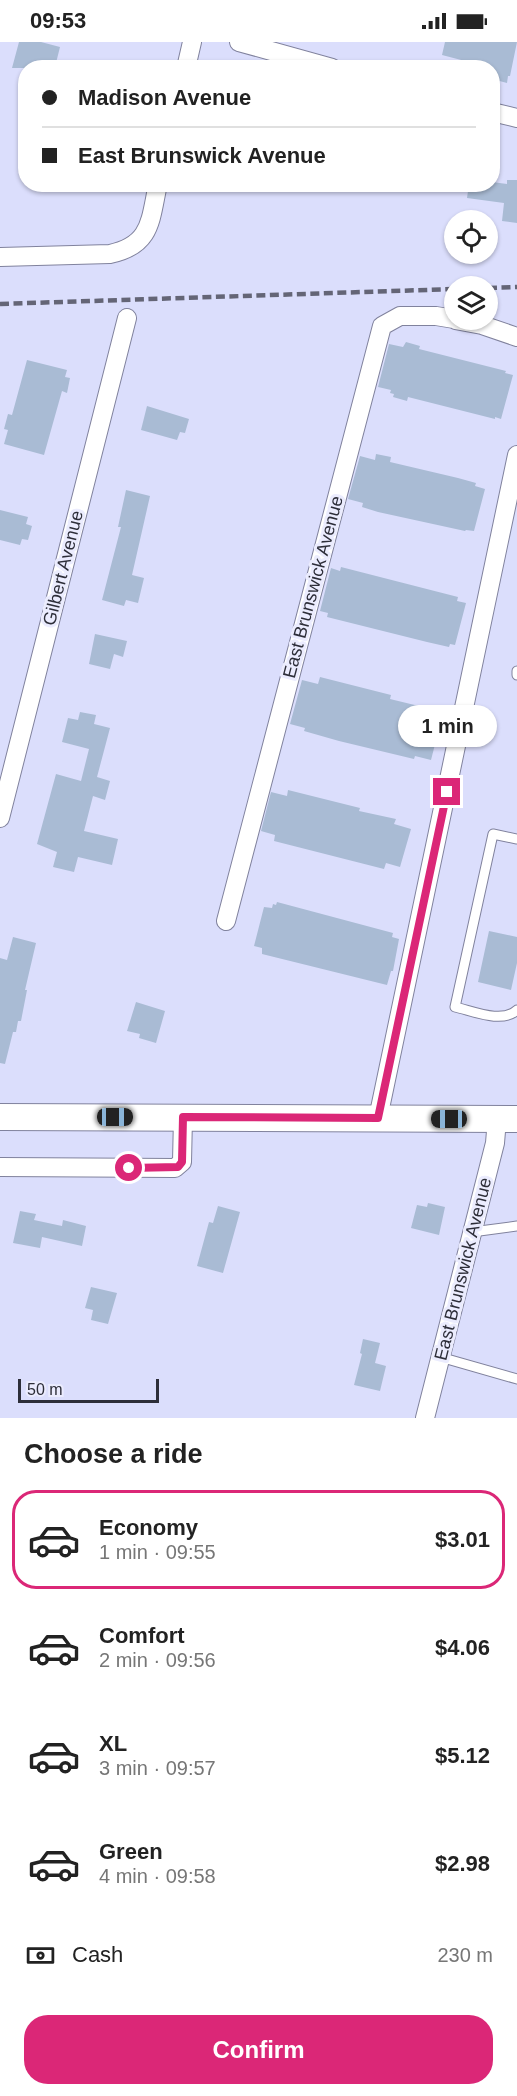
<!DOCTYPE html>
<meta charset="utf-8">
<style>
:root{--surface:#fff;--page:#f6f6f6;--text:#222;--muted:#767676;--line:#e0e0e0;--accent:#db2777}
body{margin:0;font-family:Helvetica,sans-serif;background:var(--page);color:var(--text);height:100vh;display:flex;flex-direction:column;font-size:22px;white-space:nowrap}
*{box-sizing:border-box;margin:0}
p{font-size:20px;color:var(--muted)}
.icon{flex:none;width:33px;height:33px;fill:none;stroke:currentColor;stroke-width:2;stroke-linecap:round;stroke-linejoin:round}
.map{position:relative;height:1376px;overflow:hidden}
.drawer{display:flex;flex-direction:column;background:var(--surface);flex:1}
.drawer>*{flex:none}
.banner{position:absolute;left:18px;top:18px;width:482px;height:132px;border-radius:24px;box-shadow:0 2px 4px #0004;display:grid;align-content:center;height:132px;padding:0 24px;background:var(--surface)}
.buttons{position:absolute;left:444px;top:168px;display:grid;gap:12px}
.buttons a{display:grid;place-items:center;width:54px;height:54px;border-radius:50%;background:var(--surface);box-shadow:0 2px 4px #0004;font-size:30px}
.scale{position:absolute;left:18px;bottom:15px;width:141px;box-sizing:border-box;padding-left:6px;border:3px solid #2d2e39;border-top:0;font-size:16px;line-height:21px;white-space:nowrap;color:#2d2e39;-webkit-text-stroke:4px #ebecfe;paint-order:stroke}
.end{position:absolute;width:27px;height:27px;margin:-14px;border:8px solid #db2777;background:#fff;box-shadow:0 0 0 3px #fff}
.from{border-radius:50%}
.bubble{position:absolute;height:42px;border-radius:21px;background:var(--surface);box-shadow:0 2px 4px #0004;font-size:20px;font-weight:600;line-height:42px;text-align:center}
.car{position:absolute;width:18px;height:36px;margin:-18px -9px;border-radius:8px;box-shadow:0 0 4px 2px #0007;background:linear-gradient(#222 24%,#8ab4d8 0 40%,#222 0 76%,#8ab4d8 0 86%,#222 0)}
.banner b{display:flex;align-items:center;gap:21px;height:57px;font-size:22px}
.banner b+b{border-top:2px solid var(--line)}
.banner i{width:15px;height:15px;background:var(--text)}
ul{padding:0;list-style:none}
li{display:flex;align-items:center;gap:18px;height:99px;margin:0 12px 9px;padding:0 12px;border:3px solid transparent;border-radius:24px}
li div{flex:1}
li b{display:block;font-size:22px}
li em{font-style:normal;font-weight:600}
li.selected{border-color:var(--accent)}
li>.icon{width:54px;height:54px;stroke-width:1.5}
h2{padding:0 24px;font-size:27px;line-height:72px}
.pay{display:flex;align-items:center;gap:15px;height:66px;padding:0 24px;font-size:22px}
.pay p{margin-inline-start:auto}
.primary-button{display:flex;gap:12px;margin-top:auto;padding:12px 24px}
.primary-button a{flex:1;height:69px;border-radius:24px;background:var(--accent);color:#fff;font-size:24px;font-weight:600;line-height:69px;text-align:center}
.status{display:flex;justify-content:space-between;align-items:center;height:42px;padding:0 30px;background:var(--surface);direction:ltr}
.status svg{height:16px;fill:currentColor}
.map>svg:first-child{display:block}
.building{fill:#a9bbd4}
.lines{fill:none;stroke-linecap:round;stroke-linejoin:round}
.lane-casing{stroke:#80829d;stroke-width:11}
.street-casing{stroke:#80829d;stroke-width:20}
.secondary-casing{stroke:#80829d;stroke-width:28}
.lane{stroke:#fff;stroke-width:9}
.street{stroke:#fff;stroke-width:18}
.secondary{stroke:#fff;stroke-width:26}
.rail{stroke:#646576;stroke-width:4.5;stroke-dasharray:9 4.5;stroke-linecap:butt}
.route{stroke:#db2777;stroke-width:8}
.labels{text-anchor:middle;stroke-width:6;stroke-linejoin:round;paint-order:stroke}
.street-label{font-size:18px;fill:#2d2e39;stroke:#ebecfe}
</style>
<div class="status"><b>09:53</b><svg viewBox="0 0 49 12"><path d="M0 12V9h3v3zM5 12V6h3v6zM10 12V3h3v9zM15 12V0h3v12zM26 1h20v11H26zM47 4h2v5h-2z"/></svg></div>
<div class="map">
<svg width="517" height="1376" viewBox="0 0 517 1376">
<rect width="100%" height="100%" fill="#dbdefc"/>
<path class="building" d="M19,0H41L60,5L55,25L34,19L32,26H12Z
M445,0H517L510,34H508L507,41L492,37V26L442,13Z
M507,138H517V181L502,179L504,161L467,156L469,142H492V140L507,142Z
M406,300L420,304L419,307L506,329L505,331L513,333L501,377L495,375V377L408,355L407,359L393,355L394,352L390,351L391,348L378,345L389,302L403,305Z
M27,318L67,328L65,335L70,336L67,351L62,349L44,413L4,402L8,388L4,387L8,372L12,373Z
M147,364L189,377L185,391L180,390L177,398L141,388Z
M376,412L391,415L390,420L458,436L476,441L475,444L485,447L474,489L466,488L465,489L378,470L362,465L363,461L348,457L360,414L375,418Z
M126,448L150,454L132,533L144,536L138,561L126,558L124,564L102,558L121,485H118Z
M0,468L28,475L26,482L32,484L28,498L22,497L20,503L0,498Z
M341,525L458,555L457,559L466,561L455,603L450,602L449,605L427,600L327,575L328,571L320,569L331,526L340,529Z
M95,592L127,599L123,615L114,612L110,627L89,622Z
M320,635L391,653L390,657L427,666L426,670L442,675L431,718L415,714L414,717L339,699L304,689L305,686L290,682L302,638L318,642Z
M80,670L96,673L94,682L110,686L97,735L110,739L105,758L93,754L84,789L118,797L112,823L78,815L74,830L53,825L57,810L37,802L56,732L81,739L89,707L62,700L68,676L78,678Z
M288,748L360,766L359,769L396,777L394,782L411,787L400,825L386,821L384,827L274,799L275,793L261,789L271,750L287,754Z
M277,860L393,891L392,895L399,897L393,929H391L387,943L262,912V906L254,904L264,865L272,866L273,862L276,863Z
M489,889L517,895V921L511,948L478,940Z
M13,895L36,901L25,948H27L21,979H18L16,990H13L5,1022L0,1021V916L7,918Z
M136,960L165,969L156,1001L139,996L140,992L127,989Z
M428,1161L445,1165L439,1193L411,1186L417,1163L427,1165Z
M218,1164L240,1170L223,1231L197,1224L209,1180L213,1181Z
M20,1169L36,1172L34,1178L62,1184L63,1178L86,1184L82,1204L42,1195L40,1206L13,1201Z
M91,1245L117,1251L108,1282L91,1278L93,1268L85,1266Z
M363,1297L380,1301L375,1321L386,1324L380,1349L354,1343L362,1312L360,1311Z"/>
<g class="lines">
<defs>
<path id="lane" d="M517,629V633
M517,797L493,792L455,965C473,969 502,982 517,968
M472,1190L517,1184
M440,1315L517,1337"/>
<path id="street" d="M239,0L332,26
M186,26L192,0
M492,70L517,76
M0,215L110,212C152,203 150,178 158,142
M455,278L482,283L517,295
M0,776L127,276
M226,879L382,284L400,274H436L454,277
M378,1076L517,413
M0,1125L175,1126L182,1120L183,1075
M425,1376L495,1101L497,1077"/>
<path id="secondary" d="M0,1075L517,1077"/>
</defs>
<use href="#lane" class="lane-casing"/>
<use href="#street" class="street-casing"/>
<use href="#secondary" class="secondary-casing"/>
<use href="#lane" class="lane"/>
<use href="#street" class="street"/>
<use href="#secondary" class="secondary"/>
<path class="rail" d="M488,246L517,245
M0,262L454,247"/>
</g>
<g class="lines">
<path class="route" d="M129,1126L178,1125L182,1120L183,1075L378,1076L447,750"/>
</g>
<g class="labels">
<g class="street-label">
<text transform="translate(63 526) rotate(-76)" y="6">Gilbert Avenue</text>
<text transform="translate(313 545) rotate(-75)" y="6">East Brunswick Avenue</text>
<text transform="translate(463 1227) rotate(-76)" y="6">East Brunswick Avenue</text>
</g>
</g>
</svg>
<div class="buttons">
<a><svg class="icon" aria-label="locate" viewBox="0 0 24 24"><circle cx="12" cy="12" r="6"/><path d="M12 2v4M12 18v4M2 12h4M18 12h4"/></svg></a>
<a><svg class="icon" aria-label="layers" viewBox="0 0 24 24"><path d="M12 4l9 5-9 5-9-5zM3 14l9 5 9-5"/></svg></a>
</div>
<div class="scale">50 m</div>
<i class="end from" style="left:129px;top:1126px"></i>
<i class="end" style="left:447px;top:750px"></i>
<div class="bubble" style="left:398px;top:663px;width:99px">1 min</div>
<i class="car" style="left:115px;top:1075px;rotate:90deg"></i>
<i class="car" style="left:449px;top:1077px;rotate:270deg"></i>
<div class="banner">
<b><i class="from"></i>Madison Avenue</b>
<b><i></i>East Brunswick Avenue</b>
</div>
</div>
<section class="drawer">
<h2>Choose a ride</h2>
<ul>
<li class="selected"><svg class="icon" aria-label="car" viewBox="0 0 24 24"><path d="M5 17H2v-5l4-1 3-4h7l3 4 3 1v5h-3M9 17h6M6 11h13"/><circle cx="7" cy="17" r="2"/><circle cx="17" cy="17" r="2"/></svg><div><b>Economy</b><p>1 min · 09:55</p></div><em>$3.01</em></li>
<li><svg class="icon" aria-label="car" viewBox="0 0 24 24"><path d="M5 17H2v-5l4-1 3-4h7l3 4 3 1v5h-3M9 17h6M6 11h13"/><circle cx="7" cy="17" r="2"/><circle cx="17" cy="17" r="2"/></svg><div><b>Comfort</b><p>2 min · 09:56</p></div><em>$4.06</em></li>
<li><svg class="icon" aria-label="car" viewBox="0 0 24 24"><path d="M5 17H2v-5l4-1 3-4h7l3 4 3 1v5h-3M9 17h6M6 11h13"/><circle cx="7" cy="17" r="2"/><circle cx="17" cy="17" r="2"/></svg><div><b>XL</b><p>3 min · 09:57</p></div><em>$5.12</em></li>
<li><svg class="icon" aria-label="car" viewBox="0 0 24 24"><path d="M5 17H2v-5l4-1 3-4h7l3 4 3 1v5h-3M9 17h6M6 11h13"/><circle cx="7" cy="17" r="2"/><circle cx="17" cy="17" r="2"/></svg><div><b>Green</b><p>4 min · 09:58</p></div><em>$2.98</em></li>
</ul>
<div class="pay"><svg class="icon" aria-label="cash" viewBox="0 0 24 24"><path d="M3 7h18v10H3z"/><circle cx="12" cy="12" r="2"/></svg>Cash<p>230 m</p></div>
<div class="primary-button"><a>Confirm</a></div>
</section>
